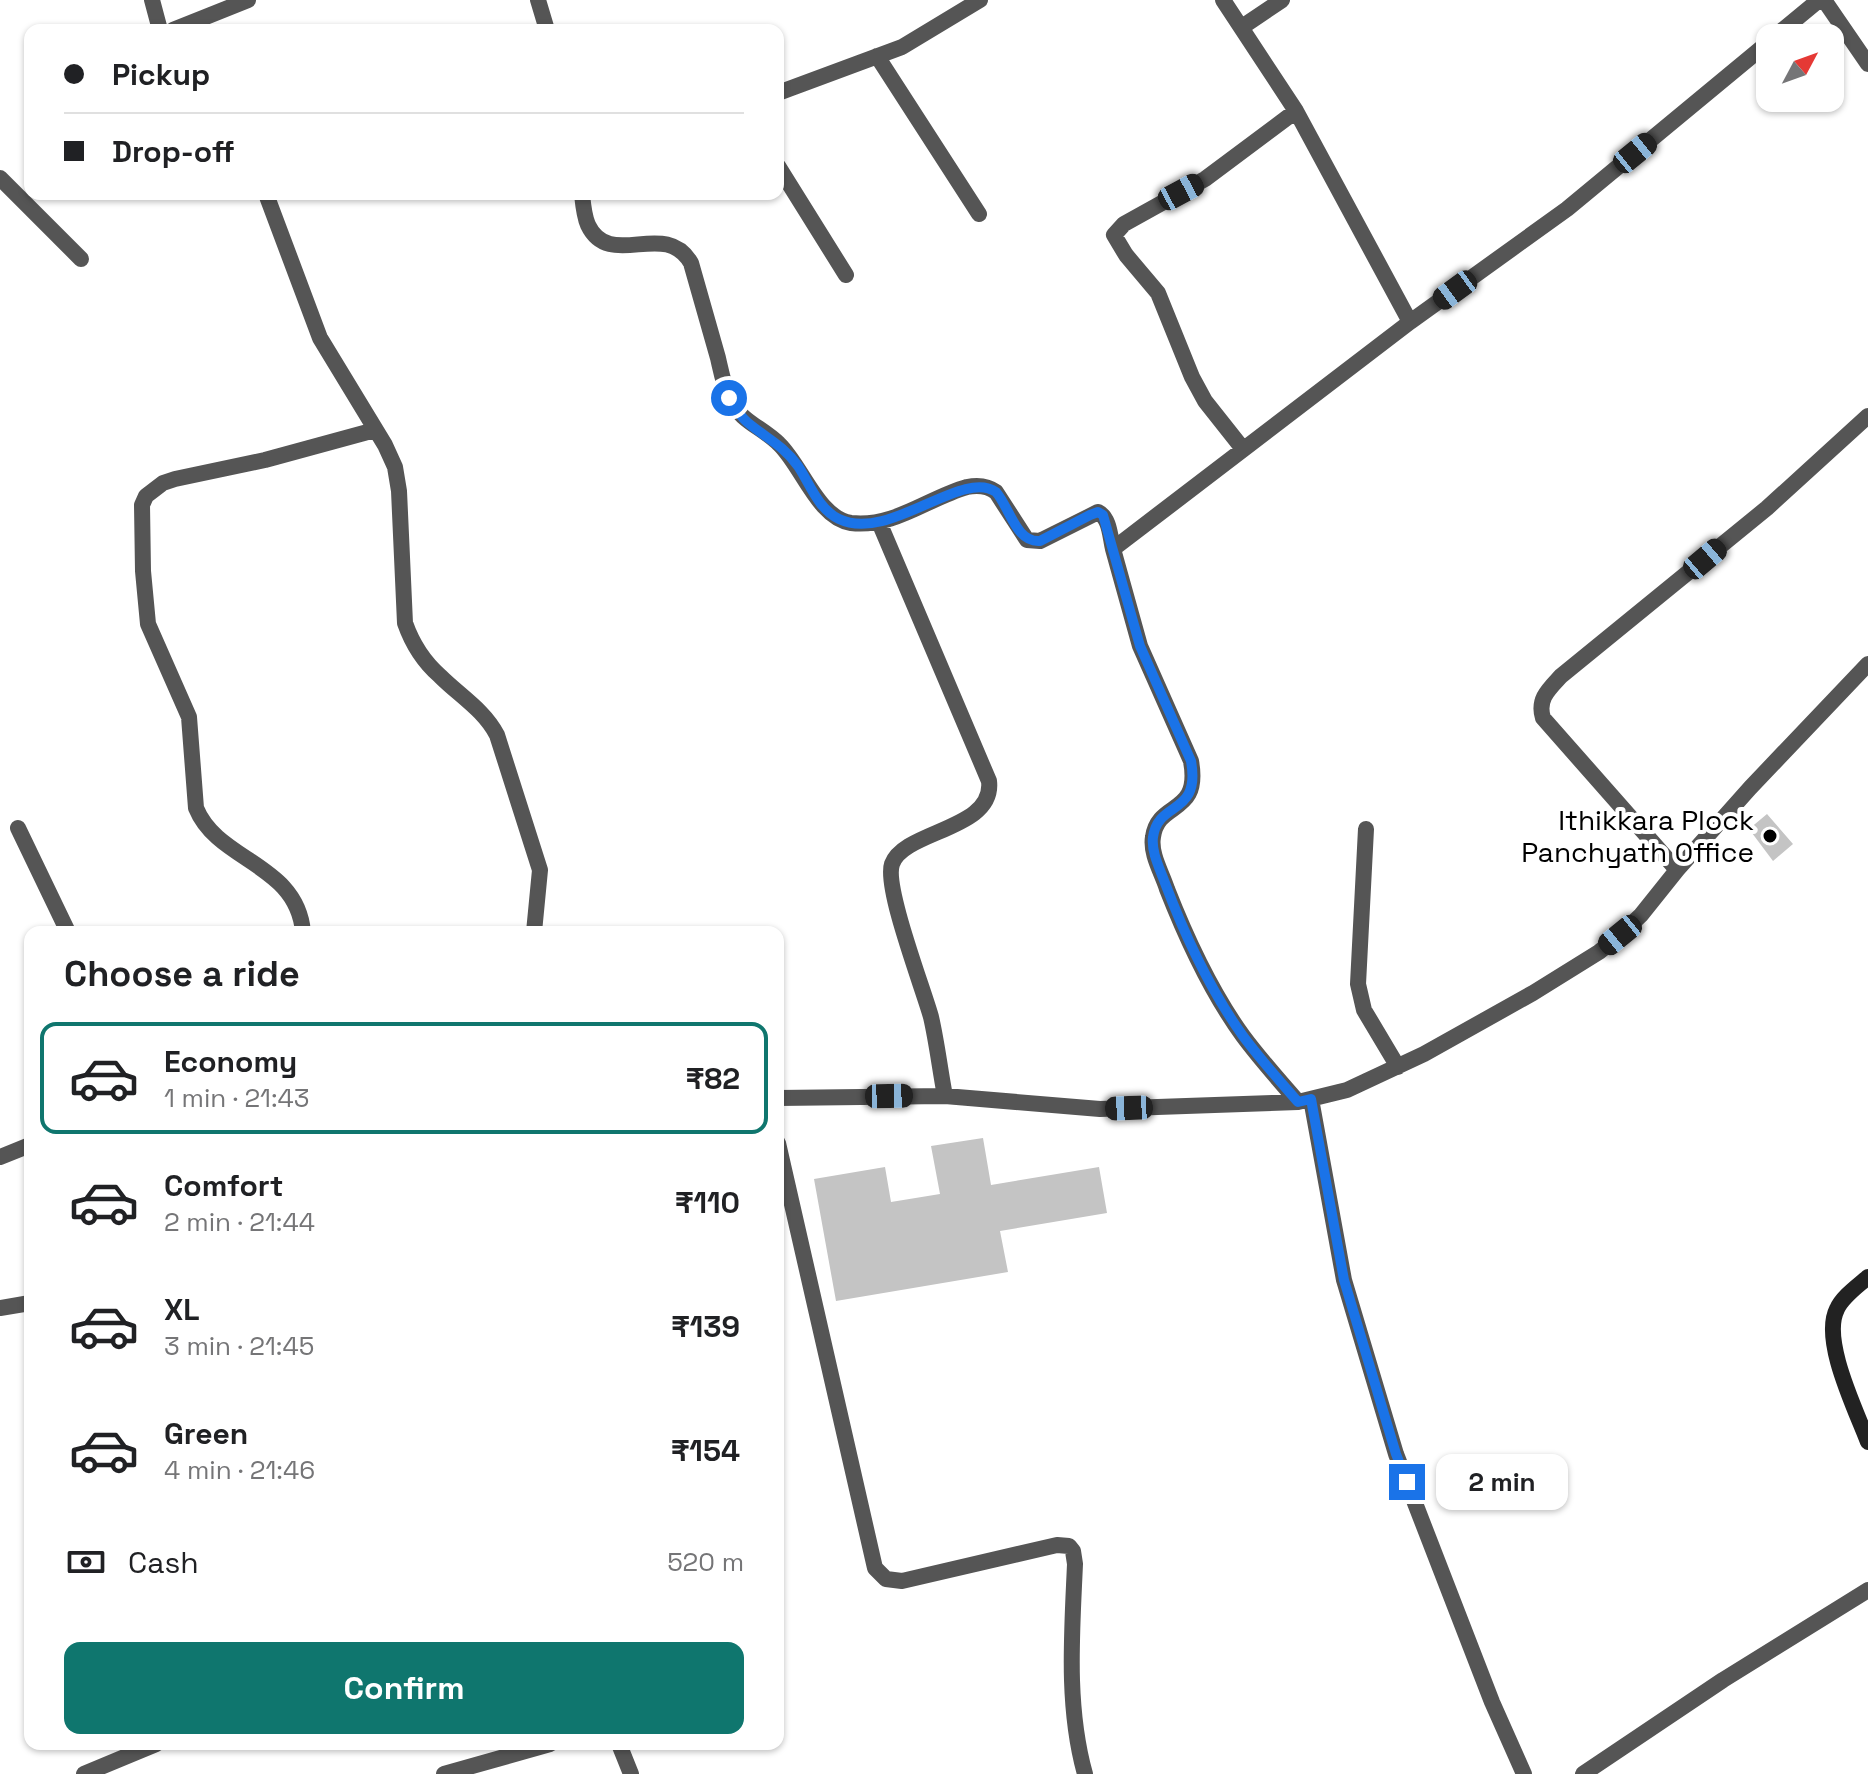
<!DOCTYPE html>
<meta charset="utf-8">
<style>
:root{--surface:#fff;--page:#f2f2f2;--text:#202124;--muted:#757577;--line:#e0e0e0;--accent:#0f766e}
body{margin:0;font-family:"Space Grotesk",sans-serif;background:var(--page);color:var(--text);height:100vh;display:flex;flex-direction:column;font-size:30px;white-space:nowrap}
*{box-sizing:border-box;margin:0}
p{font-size:26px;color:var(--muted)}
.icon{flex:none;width:44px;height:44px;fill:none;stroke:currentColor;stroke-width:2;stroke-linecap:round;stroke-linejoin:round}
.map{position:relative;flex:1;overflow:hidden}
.drawer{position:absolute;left:24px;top:926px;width:760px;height:824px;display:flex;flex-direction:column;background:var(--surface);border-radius:16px;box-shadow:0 2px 6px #0004}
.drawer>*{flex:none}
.banner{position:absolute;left:24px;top:24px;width:760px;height:176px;border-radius:16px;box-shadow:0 2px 6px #0004;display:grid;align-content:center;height:176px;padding:0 40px;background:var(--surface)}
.needle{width:52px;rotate:49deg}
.controls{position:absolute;left:1756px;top:24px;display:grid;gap:16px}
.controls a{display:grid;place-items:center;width:88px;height:88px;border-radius:16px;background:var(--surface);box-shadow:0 2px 6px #0004;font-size:40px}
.end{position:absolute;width:36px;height:36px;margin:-18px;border:10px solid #1a73e8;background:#fff;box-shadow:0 0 0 4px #fff}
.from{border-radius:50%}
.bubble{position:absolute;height:56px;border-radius:16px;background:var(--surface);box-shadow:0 2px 6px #0004;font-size:26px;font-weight:700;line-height:56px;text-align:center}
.car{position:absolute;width:24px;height:48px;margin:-24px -12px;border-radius:10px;box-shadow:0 0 6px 2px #0007;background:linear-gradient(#222 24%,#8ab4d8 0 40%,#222 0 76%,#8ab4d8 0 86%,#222 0)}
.banner b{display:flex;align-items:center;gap:28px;height:76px;font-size:30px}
.banner b+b{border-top:2px solid var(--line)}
.banner i{width:20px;height:20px;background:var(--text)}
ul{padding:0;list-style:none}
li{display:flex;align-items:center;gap:24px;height:112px;margin:0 16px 12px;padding:0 24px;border:4px solid transparent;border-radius:16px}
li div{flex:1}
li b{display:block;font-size:30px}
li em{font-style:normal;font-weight:700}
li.selected{border-color:var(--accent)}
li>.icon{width:72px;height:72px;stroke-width:1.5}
h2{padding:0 40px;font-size:36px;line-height:96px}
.pay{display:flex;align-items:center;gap:20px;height:88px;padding:0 40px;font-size:30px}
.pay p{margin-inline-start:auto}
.cta{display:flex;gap:16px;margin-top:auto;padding:16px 40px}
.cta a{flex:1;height:92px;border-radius:16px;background:var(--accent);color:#fff;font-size:32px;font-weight:700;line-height:92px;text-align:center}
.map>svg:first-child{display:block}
.building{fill:#c4c4c4}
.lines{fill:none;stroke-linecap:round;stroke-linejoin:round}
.street{stroke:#555;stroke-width:16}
.secondary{stroke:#222;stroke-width:16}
.route{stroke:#1a73e8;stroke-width:10}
.poi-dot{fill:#000;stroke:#fff;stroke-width:3}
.labels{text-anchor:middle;stroke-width:8;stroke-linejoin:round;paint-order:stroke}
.poi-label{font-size:28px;fill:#000;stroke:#fff;text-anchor:end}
</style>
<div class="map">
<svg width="1868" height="1774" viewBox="0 0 1868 1774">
<rect width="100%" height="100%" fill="#fff"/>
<path class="building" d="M1767,814L1793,844L1773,861L1749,829Z
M983,1138L991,1185L1099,1167L1107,1213L1000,1231L1008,1272L836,1301L814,1179L885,1167L891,1202L940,1194L931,1146Z"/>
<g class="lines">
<path class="street" d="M152,0L160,30
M538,0L547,30
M1223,0L1296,111L1410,322
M1824,0L1868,64
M1242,27L1282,0
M173,30L248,0
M1773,38L1819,0
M877,56L979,214
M778,93L902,47L980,0
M778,166L846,275
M0,178L81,259
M266,194L320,338L385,445L395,467L399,491L405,623C412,643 424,662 440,676C460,696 484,710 497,735L540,870L534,932
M582,194C583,204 584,216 588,225C610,271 665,218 691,263C700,295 709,326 718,358C721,371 724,387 730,399C741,422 762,427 779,444C802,466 818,518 851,523C894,528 928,498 967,487C977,485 988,486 996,492L1027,540L1040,541L1098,512C1110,518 1110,537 1113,549
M1243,449L1205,401L1192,377L1158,293L1126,255L1114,235L1124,224L1205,179L1296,111
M879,522L989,781C995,830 904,830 892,864C884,887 923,988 931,1017C937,1043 940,1070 945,1096
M18,828L68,932
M1366,829L1358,984L1364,1010L1398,1067
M1677,870L1543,718C1537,699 1549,689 1561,676L1767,508L1868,416
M303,932C297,863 218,862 196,808L189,717L148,624L143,571L142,505L146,496L163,483L175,479L265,460L375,430
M778,1098L945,1096L1100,1109L1298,1102L1347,1090L1424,1054L1533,993L1599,952L1620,935L1641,915L1677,870L1750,788L1868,664
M1311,1099L1344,1280L1396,1454L1492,1702L1524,1774
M1298,1102C1279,1080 1260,1059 1243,1036C1211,992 1187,940 1167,889C1162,873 1150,854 1153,837C1158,800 1201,816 1191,761L1140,646L1113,549L1410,322L1567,209L1770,41
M778,1143L875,1568L886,1579L902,1581L1057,1545L1069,1546L1073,1551L1075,1564C1072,1633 1066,1706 1085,1774
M0,1157L30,1145
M0,1308L30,1303
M619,1744L631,1774
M84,1774L156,1744
M444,1774L550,1744
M1583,1774L1723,1680L1868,1590"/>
<path class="secondary" d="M1868,1277C1858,1286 1843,1296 1837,1309C1821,1340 1856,1410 1868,1442"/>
</g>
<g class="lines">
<path class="route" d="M729,398C734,406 740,416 747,422C766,438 783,445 798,466C810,484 818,509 839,519C889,543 962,468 996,492C1010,508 1016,543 1040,541L1090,515L1098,512L1103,515L1140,646L1191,761C1201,816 1158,800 1153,837C1151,852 1160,869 1165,883C1185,936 1210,990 1243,1036C1260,1059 1279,1080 1298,1102L1311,1099L1344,1280L1396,1454L1407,1482"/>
</g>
<circle class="poi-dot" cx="1770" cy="836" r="8"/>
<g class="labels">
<g class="poi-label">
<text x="1754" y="830">Ithikkara Plock<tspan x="1754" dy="32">Panchyath Office</tspan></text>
</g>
</g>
</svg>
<div class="controls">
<a><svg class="needle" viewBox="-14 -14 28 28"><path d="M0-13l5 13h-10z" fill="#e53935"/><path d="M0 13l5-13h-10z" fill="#757577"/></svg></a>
</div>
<i class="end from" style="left:729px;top:398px"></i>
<i class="end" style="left:1407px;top:1482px"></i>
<div class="bubble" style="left:1436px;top:1454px;width:132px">2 min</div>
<i class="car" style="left:1635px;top:153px;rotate:51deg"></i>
<i class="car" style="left:1181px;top:192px;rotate:62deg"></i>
<i class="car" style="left:1455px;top:290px;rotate:234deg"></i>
<i class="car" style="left:1705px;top:559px;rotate:50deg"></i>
<i class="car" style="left:1620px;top:935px;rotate:231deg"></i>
<i class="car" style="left:889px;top:1096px;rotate:89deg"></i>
<i class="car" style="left:1129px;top:1108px;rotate:268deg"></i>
<div class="banner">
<b><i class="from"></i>Pickup</b>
<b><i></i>Drop-off</b>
</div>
<section class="drawer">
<h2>Choose a ride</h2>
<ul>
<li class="selected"><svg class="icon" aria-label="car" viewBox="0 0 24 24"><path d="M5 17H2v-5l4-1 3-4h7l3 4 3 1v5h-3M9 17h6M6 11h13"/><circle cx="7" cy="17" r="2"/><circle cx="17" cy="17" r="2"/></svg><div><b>Economy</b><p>1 min · 21:43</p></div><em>₹82</em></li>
<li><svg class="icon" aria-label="car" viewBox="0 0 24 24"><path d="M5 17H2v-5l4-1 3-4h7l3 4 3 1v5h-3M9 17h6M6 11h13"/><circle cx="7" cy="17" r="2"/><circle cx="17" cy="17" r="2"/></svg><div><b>Comfort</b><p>2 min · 21:44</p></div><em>₹110</em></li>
<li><svg class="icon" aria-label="car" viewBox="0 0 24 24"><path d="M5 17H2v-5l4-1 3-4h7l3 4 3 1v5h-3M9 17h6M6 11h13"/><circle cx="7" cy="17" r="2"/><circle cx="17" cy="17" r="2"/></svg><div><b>XL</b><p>3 min · 21:45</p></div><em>₹139</em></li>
<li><svg class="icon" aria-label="car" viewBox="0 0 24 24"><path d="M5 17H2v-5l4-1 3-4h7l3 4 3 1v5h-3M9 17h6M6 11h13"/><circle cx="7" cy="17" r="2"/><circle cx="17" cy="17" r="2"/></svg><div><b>Green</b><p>4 min · 21:46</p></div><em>₹154</em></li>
</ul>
<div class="pay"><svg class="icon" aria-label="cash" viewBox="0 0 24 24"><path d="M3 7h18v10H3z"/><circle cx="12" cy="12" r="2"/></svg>Cash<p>520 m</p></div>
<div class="cta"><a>Confirm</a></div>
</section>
</div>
